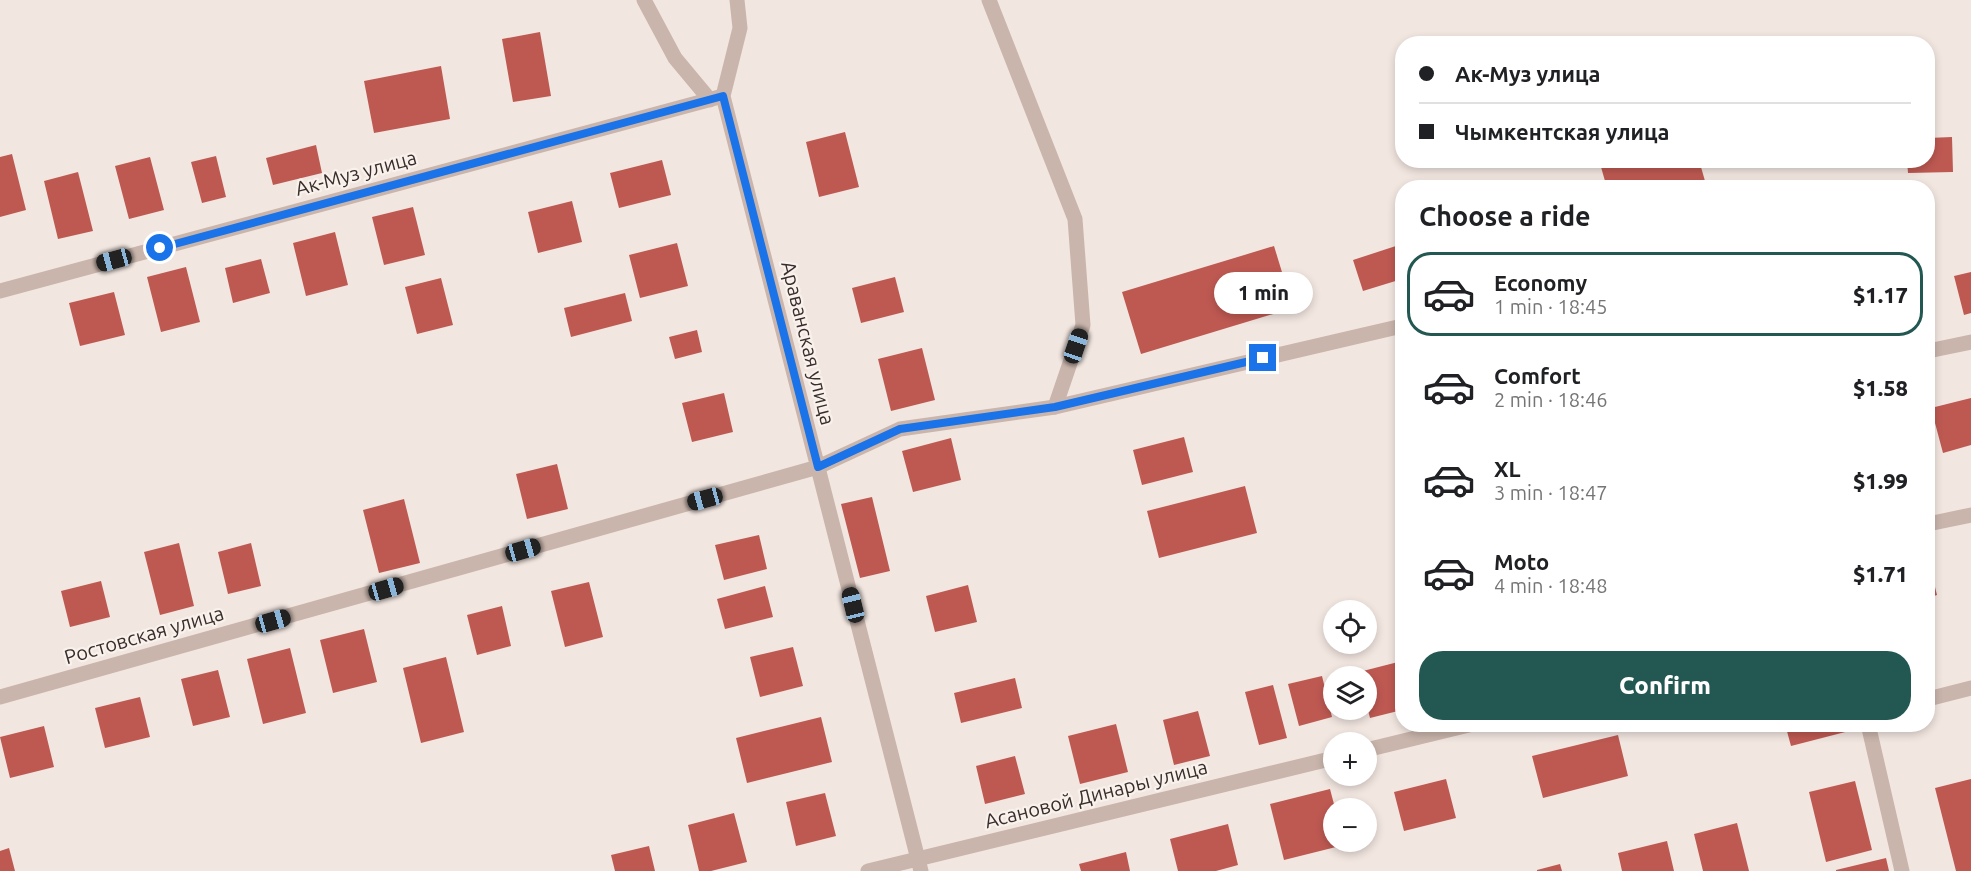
<!DOCTYPE html>
<meta charset="utf-8">
<style>
:root{--surface:#fff;--page:#f6f6f6;--text:#202124;--muted:#757577;--line:#e0e0e0;--accent:#235751}
body{margin:0;font-family:Ubuntu,sans-serif;background:var(--page);color:var(--text);height:100vh;display:flex;flex-direction:column;font-size:22px;white-space:nowrap}
*{box-sizing:border-box;margin:0}
p{font-size:20px;color:var(--muted)}
.icon{flex:none;width:33px;height:33px;fill:none;stroke:currentColor;stroke-width:2;stroke-linecap:round;stroke-linejoin:round}
.map{position:relative;flex:1;overflow:hidden}
.side{position:absolute;left:1395px;top:180px;width:540px;height:552px;display:flex;flex-direction:column;background:var(--surface);border-radius:24px;box-shadow:0 3px 9px #0003}
.side>*{flex:none}
.guide{position:absolute;left:1395px;top:36px;width:540px;height:132px;border-radius:24px;box-shadow:0 3px 9px #0003;display:grid;align-content:center;height:132px;padding:0 24px;background:var(--surface)}
.controls{position:absolute;left:1323px;top:600px;display:grid;gap:12px}
.controls a{display:grid;place-items:center;width:54px;height:54px;border-radius:50%;background:var(--surface);box-shadow:0 3px 9px #0003;font-size:30px}
.end{position:absolute;width:27px;height:27px;margin:-14px;border:8px solid #1a73e8;background:#fff;box-shadow:0 0 0 3px #fff}
.from{border-radius:50%}
.bubble{position:absolute;height:42px;border-radius:21px;background:var(--surface);box-shadow:0 3px 9px #0003;font-size:20px;font-weight:800;line-height:42px;text-align:center}
.car{position:absolute;width:18px;height:36px;margin:-18px -9px;border-radius:8px;box-shadow:0 0 4px 2px #0007;background:linear-gradient(#222 24%,#8ab4d8 0 40%,#222 0 76%,#8ab4d8 0 86%,#222 0)}
.guide b{display:flex;align-items:center;gap:21px;height:57px;font-size:22px}
.guide b+b{border-top:2px solid var(--line)}
.guide i{width:15px;height:15px;background:var(--text)}
ul{padding:0;list-style:none}
li{display:flex;align-items:center;gap:18px;height:84px;margin:0 12px 9px;padding:0 12px;border:3px solid transparent;border-radius:24px}
li div{flex:1}
li b{display:block;font-size:22px}
li em{font-style:normal;font-weight:800}
li.selected{border-color:var(--accent)}
li>.icon{width:54px;height:54px;stroke-width:1.5}
h2{padding:0 24px;font-size:27px;line-height:72px}
.button{display:flex;gap:12px;margin-top:auto;padding:12px 24px}
.button a{flex:1;height:69px;border-radius:24px;background:var(--accent);color:#fff;font-size:24px;font-weight:800;line-height:69px;text-align:center}
.map>svg:first-child{display:block}
.building{fill:#be5952}
.lines{fill:none;stroke-linecap:round;stroke-linejoin:round}
.lane{stroke:#c9b5ac;stroke-width:15}
.street{stroke:#c9b5ac;stroke-width:15}
.route{stroke:#1a73e8;stroke-width:8}
.labels{text-anchor:middle;stroke-width:4.5;stroke-linejoin:round;paint-order:stroke}
.street-label{font-size:20px;fill:#382d2b;stroke:#f9f1ec}
</style>
<div class="map">
<svg width="1971" height="871" viewBox="0 0 1971 871">
<rect width="100%" height="100%" fill="#f2e6e0"/>
<path class="building" d="M540,32L551,96L513,102L502,39Z
M441,66L450,119L374,133L364,81Z
M845,132L859,187L819,197L806,142Z
M1952,137L1953,172L1908,173L1907,160H1928V138Z
M316,145L322,173L273,185L266,158Z
M12,154L26,210L0,217V157Z
M216,156L226,197L202,203L191,162Z
M150,157L164,210L129,219L115,166Z
M662,160L671,195L619,208L610,173Z
M1599,160H1699L1707,188H1607Z
M78,172L93,231L58,239L44,181Z
M572,201L582,242L538,253L528,212Z
M413,207L425,255L384,265L372,217Z
M335,232L348,285L306,296L293,243Z
M677,243L688,286L640,298L629,255Z
M1402,244V279L1363,291L1353,260Z
M1274,246L1293,308L1141,354L1122,292Z
M261,259L270,293L233,303L225,268Z
M186,267L200,322L161,332L147,277Z
M1971,272V313L1964,315L1954,276Z
M895,277L904,312L861,323L852,288Z
M441,278L453,325L417,334L405,287Z
M114,292L125,335L80,346L69,303Z
M625,293L632,321L571,337L564,308Z
M697,330L702,352L675,359L669,337Z
M922,348L935,400L891,411L878,359Z
M724,393L733,432L692,442L682,403Z
M1971,398V445L1943,453L1931,408Z
M1184,437L1193,472L1142,485L1133,450Z
M951,438L961,480L913,492L902,451Z
M557,464L568,509L527,519L516,474Z
M1245,486L1257,533L1159,558L1147,511Z
M872,497L890,571L860,578L841,504Z
M404,499L420,563L379,573L363,510Z
M759,535L767,569L724,580L715,545Z
M179,543L194,606L160,615L144,552Z
M251,543L261,586L228,594L218,552Z
M1928,559L1937,595L1928,598Z
M101,581L110,617L70,627L61,591Z
M589,582L603,637L565,647L551,591Z
M968,585L977,622L935,632L926,596Z
M765,586L773,617L725,629L717,599Z
M502,606L511,646L477,655L467,615Z
M364,629L377,682L333,693L320,640Z
M793,647L803,686L760,697L750,657Z
M290,648L306,713L263,724L247,659Z
M446,657L464,732L421,743L403,668Z
M1402,661V710L1370,718L1366,703V676H1360L1359,672Z
M218,670L230,717L193,726L181,679Z
M1322,676L1332,717L1299,726L1288,684Z
M1015,678L1022,708L961,723L954,693Z
M1273,685L1287,738L1259,745L1245,692Z
M140,697L150,737L105,748L95,708Z
M1198,711L1210,756L1174,765L1163,720Z
M821,717L832,762L747,783L736,738Z
M1116,724L1128,772L1080,784L1068,736Z
M1785,724H1851L1853,730L1791,746Z
M44,726L54,767L10,778L0,737Z
M1618,735L1628,776L1543,798L1532,756Z
M1015,756L1025,794L985,804L976,766Z
M1446,779L1456,818L1404,831L1394,792Z
M1971,779V871H1956L1935,788Z
M1855,781L1872,850L1826,862L1809,792Z
M1330,789L1335,808L1334,842H1343L1344,845L1284,860L1270,804Z
M825,793L836,836L796,846L786,802Z
M734,813L747,862L711,871H699L688,825Z
M1737,823L1749,871H1703L1694,834Z
M1228,824L1238,865L1216,871H1178L1170,839Z
M1667,841L1674,871H1622L1618,853Z
M649,846L655,871H615L611,855Z
M9,848L15,871H0V851Z
M1126,852L1130,871H1081L1079,864Z
M1886,858L1889,871H1836V870Z
M1560,864L1562,871H1537V870Z"/>
<g class="lines">
<path class="lane" d="M989,0L1075,219L1083,325L1055,407
M1928,524L1971,515"/>
<path class="street" d="M644,0L675,58L710,100
M737,0L740,28L723,96L921,871
M0,291L723,96
M1928,351L1971,342
M0,697L818,467L900,429L1055,407L1402,326
M1928,699L1971,688
M1868,724L1902,871
M1366,750L1473,724
M868,871L1334,758"/>
</g>
<g class="lines">
<path class="route" d="M160,248L723,96L818,467L900,429L1055,407L1263,358"/>
</g>
<g class="labels">
<g class="street-label">
<text transform="translate(356 173) rotate(-15)" y="7">Ак-Муз улица</text>
<text transform="translate(808 343) rotate(76)" y="7">Араванская улица</text>
<text transform="translate(144 635) rotate(-16)" y="7">Ростовская улица</text>
<text transform="translate(1096 794) rotate(-14)" y="7">Асановой Динары улица</text>
</g>
</g>
</svg>
<div class="controls">
<a><svg class="icon" aria-label="locate" viewBox="0 0 24 24"><circle cx="12" cy="12" r="6"/><path d="M12 2v4M12 18v4M2 12h4M18 12h4"/></svg></a>
<a><svg class="icon" aria-label="layers" viewBox="0 0 24 24"><path d="M12 4l9 5-9 5-9-5zM3 14l9 5 9-5"/></svg></a>
<a>+</a>
<a>−</a>
</div>
<i class="end from" style="left:160px;top:248px"></i>
<i class="end" style="left:1263px;top:358px"></i>
<div class="bubble" style="left:1214px;top:272px;width:99px">1 min</div>
<i class="car" style="left:114px;top:260px;rotate:255deg"></i>
<i class="car" style="left:1076px;top:346px;rotate:19deg"></i>
<i class="car" style="left:705px;top:499px;rotate:255deg"></i>
<i class="car" style="left:523px;top:550px;rotate:74deg"></i>
<i class="car" style="left:386px;top:589px;rotate:74deg"></i>
<i class="car" style="left:853px;top:605px;rotate:346deg"></i>
<i class="car" style="left:273px;top:621px;rotate:74deg"></i>
<div class="guide">
<b><i class="from"></i>Ак-Муз улица</b>
<b><i></i>Чымкентская улица</b>
</div>
<section class="side">
<h2>Choose a ride</h2>
<ul>
<li class="selected"><svg class="icon" aria-label="car" viewBox="0 0 24 24"><path d="M5 17H2v-5l4-1 3-4h7l3 4 3 1v5h-3M9 17h6M6 11h13"/><circle cx="7" cy="17" r="2"/><circle cx="17" cy="17" r="2"/></svg><div><b>Economy</b><p>1 min · 18:45</p></div><em>$1.17</em></li>
<li><svg class="icon" aria-label="car" viewBox="0 0 24 24"><path d="M5 17H2v-5l4-1 3-4h7l3 4 3 1v5h-3M9 17h6M6 11h13"/><circle cx="7" cy="17" r="2"/><circle cx="17" cy="17" r="2"/></svg><div><b>Comfort</b><p>2 min · 18:46</p></div><em>$1.58</em></li>
<li><svg class="icon" aria-label="car" viewBox="0 0 24 24"><path d="M5 17H2v-5l4-1 3-4h7l3 4 3 1v5h-3M9 17h6M6 11h13"/><circle cx="7" cy="17" r="2"/><circle cx="17" cy="17" r="2"/></svg><div><b>XL</b><p>3 min · 18:47</p></div><em>$1.99</em></li>
<li><svg class="icon" aria-label="car" viewBox="0 0 24 24"><path d="M5 17H2v-5l4-1 3-4h7l3 4 3 1v5h-3M9 17h6M6 11h13"/><circle cx="7" cy="17" r="2"/><circle cx="17" cy="17" r="2"/></svg><div><b>Moto</b><p>4 min · 18:48</p></div><em>$1.71</em></li>
</ul>
<div class="button"><a>Confirm</a></div>
</section>
</div>
